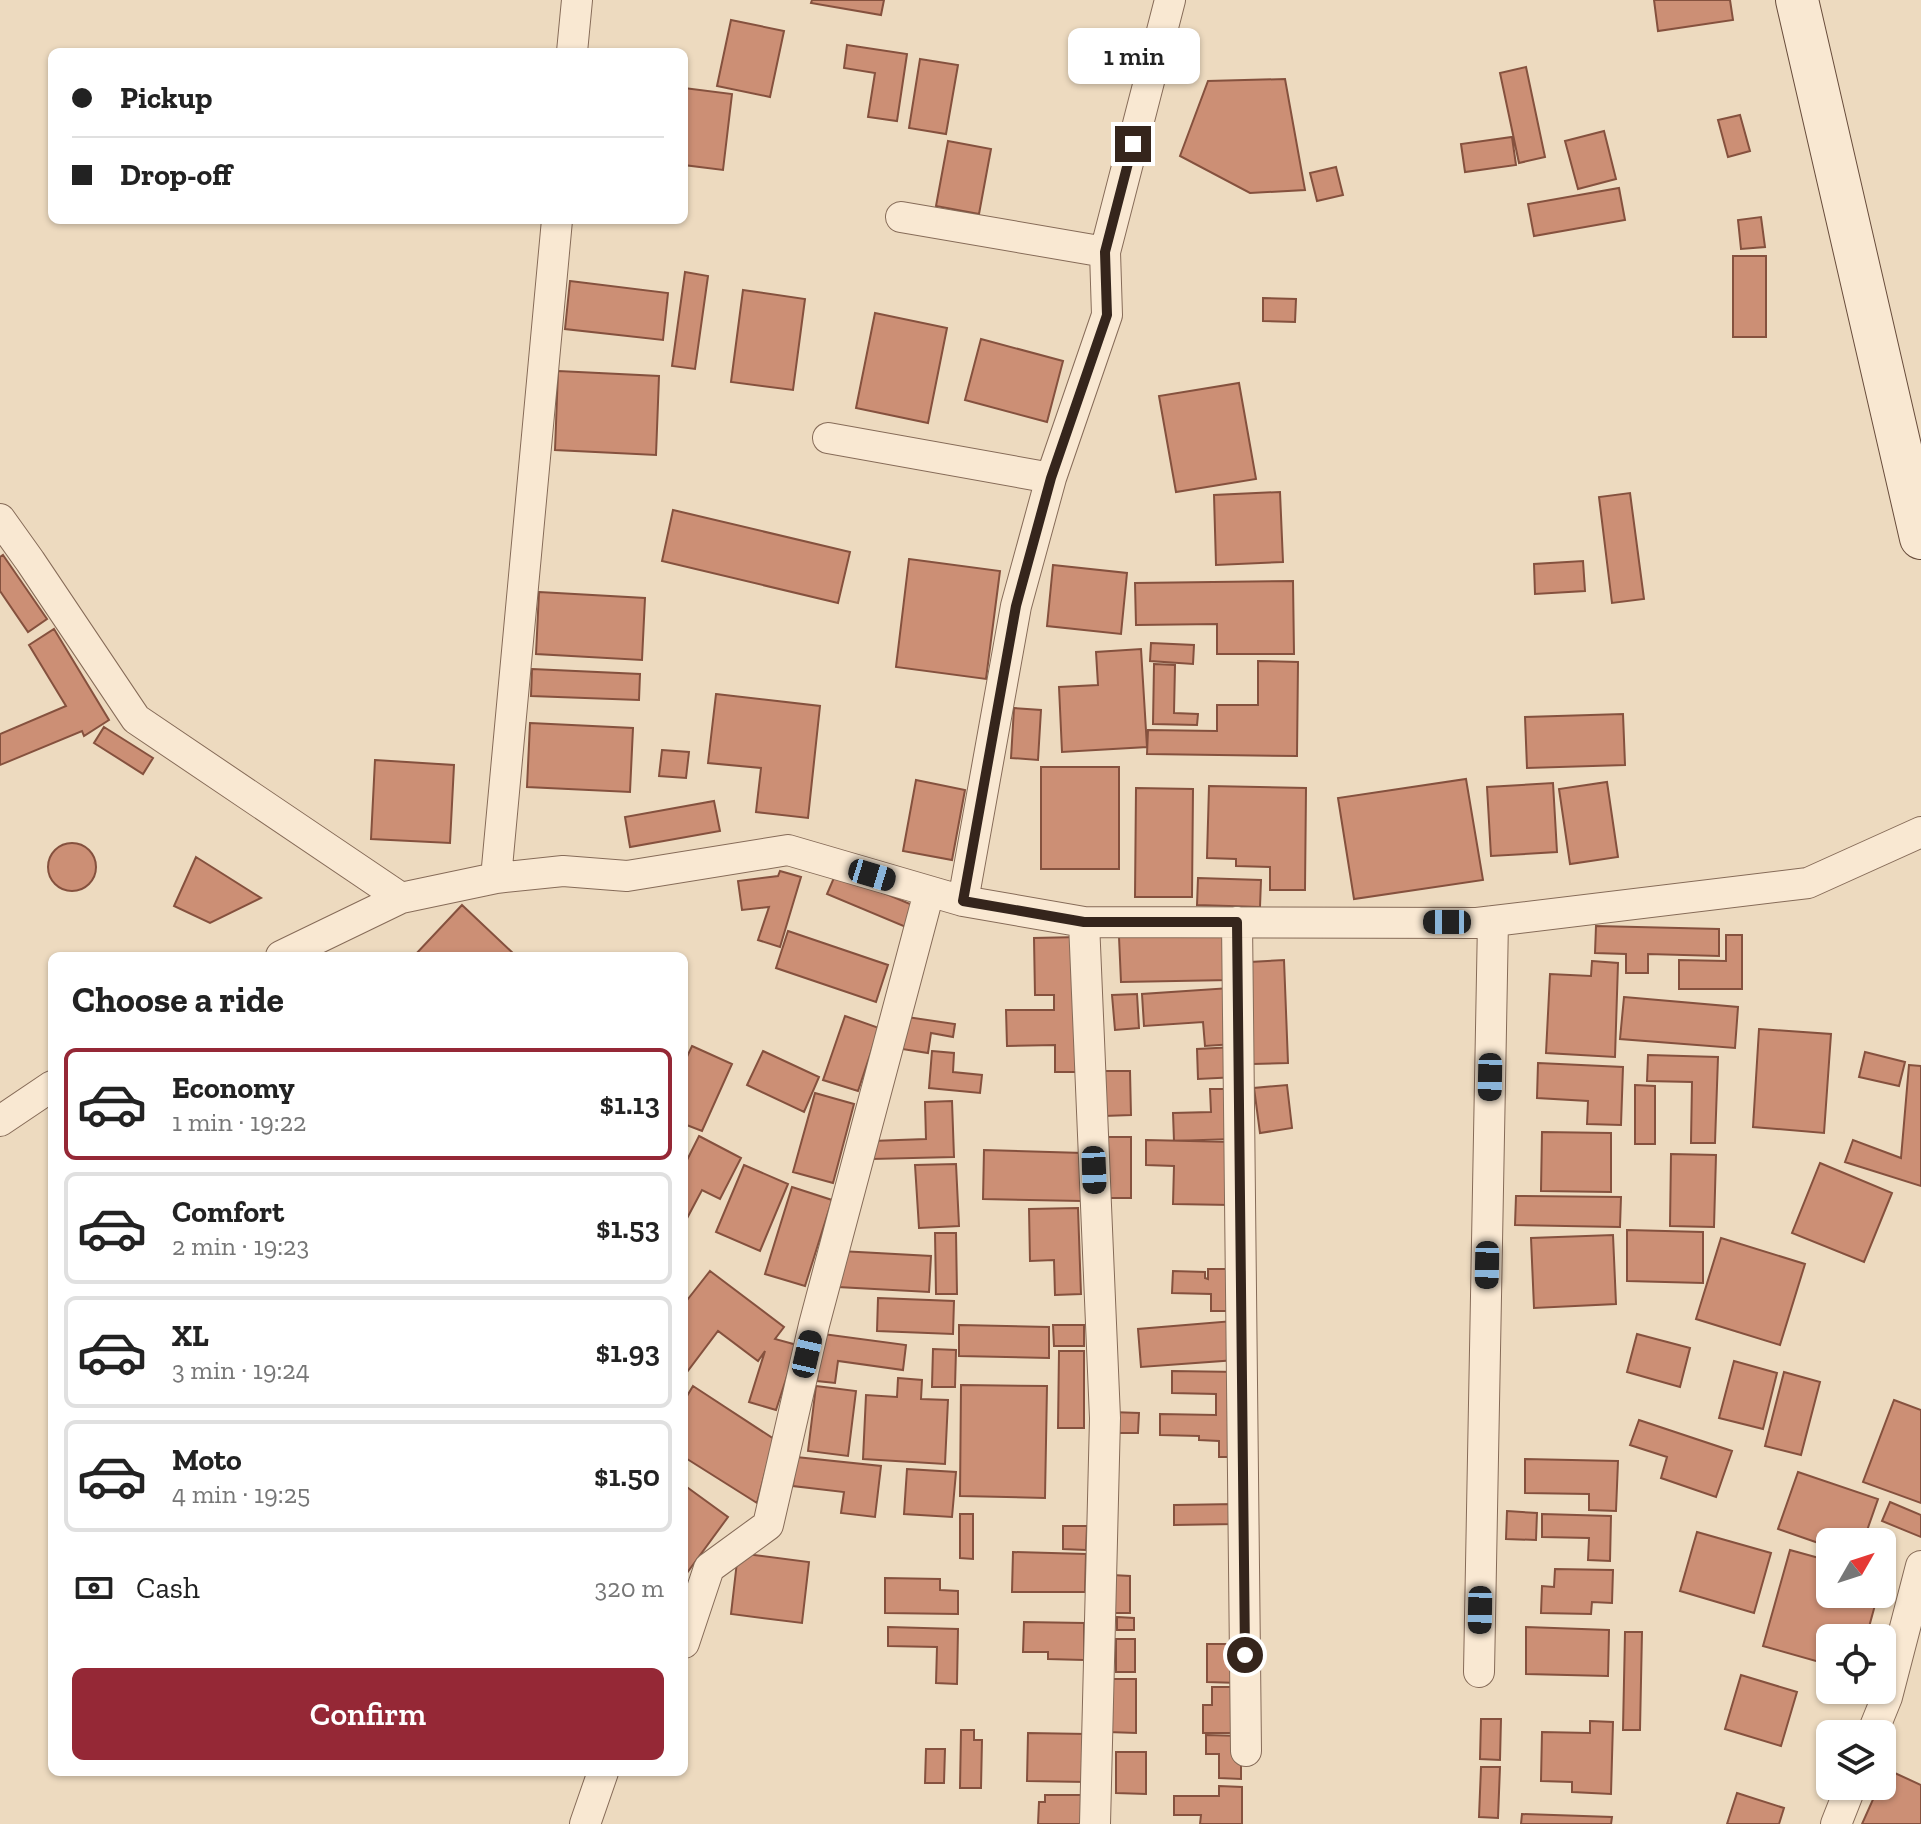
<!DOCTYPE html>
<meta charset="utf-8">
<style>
:root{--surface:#fff;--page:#f6f6f6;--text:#222;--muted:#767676;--line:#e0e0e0;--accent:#952836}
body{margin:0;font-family:"Zilla Slab",serif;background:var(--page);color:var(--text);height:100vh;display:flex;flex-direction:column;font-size:30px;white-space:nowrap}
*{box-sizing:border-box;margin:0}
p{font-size:26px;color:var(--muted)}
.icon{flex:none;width:44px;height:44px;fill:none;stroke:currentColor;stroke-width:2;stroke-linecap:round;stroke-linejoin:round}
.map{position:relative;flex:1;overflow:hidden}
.panel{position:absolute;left:48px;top:952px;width:640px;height:824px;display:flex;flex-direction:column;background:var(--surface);border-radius:12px;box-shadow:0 2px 6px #0004}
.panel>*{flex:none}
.banner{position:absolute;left:48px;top:48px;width:640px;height:176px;border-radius:12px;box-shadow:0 2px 6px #0004;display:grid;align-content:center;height:176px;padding:0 24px;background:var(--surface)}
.needle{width:52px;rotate:51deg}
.fabs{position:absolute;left:1816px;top:1528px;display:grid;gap:16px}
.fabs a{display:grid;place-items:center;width:80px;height:80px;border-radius:12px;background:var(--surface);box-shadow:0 2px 6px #0004;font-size:40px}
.end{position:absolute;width:36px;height:36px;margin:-18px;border:10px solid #35251c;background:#fff;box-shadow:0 0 0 4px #fff}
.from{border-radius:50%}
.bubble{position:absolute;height:56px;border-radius:12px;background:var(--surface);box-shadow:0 2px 6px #0004;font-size:26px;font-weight:600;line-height:56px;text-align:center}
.car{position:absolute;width:24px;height:48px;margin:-24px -12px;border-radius:10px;box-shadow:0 0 6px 2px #0007;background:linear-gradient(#222 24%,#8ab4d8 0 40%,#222 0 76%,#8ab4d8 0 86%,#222 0)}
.banner b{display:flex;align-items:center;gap:28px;height:76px;font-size:30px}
.banner b+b{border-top:2px solid var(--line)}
.banner i{width:20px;height:20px;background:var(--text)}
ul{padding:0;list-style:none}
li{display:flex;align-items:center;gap:24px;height:112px;margin:0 16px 12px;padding:0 8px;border:4px solid var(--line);border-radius:12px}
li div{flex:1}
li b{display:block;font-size:30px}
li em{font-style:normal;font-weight:600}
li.on{border-color:var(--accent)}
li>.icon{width:72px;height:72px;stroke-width:1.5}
h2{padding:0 24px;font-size:36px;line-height:96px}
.pay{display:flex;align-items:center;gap:20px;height:88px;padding:0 24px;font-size:30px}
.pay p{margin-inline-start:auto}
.primary-button{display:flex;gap:16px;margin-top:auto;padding:16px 24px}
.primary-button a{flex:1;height:92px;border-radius:12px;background:var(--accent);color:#fff;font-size:32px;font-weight:600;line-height:92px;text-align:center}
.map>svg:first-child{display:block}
.building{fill:#cc8f75;stroke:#85513e;stroke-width:2}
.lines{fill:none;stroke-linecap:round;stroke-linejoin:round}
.minor-casing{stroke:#866b58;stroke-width:32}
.secondary-casing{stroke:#684c3b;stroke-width:44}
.minor{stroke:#f9e8d2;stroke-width:30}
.secondary{stroke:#f9e8d2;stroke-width:42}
.route{stroke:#35251c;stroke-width:10}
</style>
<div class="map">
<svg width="1921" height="1824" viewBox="0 0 1921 1824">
<rect width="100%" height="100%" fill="#eddabf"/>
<path class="building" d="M812,0H884L881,15L811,3Z
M1654,0H1730L1733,20L1658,31Z
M731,20L784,31L770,97L717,86Z
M847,45L907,54L897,121L868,117L875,73L844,68Z
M920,59L958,65L946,134L909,128Z
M1526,67L1545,157L1519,163L1500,73Z
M1285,79L1305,190L1250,193L1180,156L1208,81Z
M684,88L732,94L723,170L684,165Z
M1740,115L1750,151L1728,157L1718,120Z
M1604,131L1616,179L1578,189L1565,141Z
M1512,137L1516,165L1465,172L1461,144Z
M948,141L991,149L979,214L936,206Z
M1336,167L1343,195L1317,201L1310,173Z
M1619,188L1625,220L1534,236L1528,204Z
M1761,217L1765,247L1741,249L1738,220Z
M1733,256H1766V337H1733Z
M685,272L708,276L695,369L672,366Z
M570,281L668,293L663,340L565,329Z
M743,290L805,299L793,390L731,382Z
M1263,298L1296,299L1295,322L1263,321Z
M875,313L947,328L928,423L856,408Z
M981,339L1063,361L1047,422L965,400Z
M558,371L659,376L656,455L555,450Z
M1239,383L1256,479L1176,492L1159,396Z
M1280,492L1283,562L1216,565L1214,495Z
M1630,493L1644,599L1612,603L1599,497Z
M673,510L850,552L838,603L662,561Z
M3,555L47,619L28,632L0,591V557Z
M909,559L1000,571L986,679L896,667Z
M1583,561L1585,591L1535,594L1534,564Z
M1053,565L1127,573L1121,634L1047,626Z
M1293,581L1294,654H1217V624L1136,625L1135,583Z
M539,592L645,598L642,660L536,654Z
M54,629L109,720L84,736L82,731L0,765V734L66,706L29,645Z
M1151,643L1194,645L1193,664L1150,661Z
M1141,649L1147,747L1062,752L1059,687L1098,685L1096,652Z
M1258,661L1298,662L1297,756L1147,754L1148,730L1217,731V705H1258Z
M1154,664L1175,665L1174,713L1198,714L1197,725L1153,724Z
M532,669L640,674L639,700L531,696Z
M716,694L820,706L808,818L756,812L761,768L708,763Z
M1014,708L1041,710L1038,760L1011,758Z
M1623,714L1625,765L1527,768L1525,717Z
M530,723L633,728L630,792L527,787Z
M104,727L153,758L143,774L94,743Z
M662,750L689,752L686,778L659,776Z
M375,760L454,765L450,843L371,839Z
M1041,767H1119V869H1041Z
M1466,779L1483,880L1354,899L1338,798Z
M916,780L965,790L952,860L903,851Z
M1607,782L1618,857L1570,864L1559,789Z
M1553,783L1557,852L1491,856L1487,787Z
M1209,786L1306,788L1305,890H1270V867L1236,866V859L1207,858Z
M1136,788L1193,789L1192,897H1135Z
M714,801L720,831L630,847L625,817Z
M48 867a24 24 0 1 1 48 0a24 24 0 1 1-48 0Z
M196,857L261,898L210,923L174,906Z
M780,871L801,877L780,947L758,940L769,907L742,910L738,881L778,876Z
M836,873L922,909L913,930L827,894Z
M1198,878L1261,880L1260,907L1197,905Z
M462,905L516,956H414Z
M1596,926L1719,929V956L1648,954V973H1626V954L1595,953Z
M788,931L888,965L876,1002L776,968Z
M1229,935L1231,980L1121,982L1119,937Z
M1726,935H1742V989H1679V960L1726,961Z
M1080,937L1082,1072H1055V1045L1007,1046L1006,1010H1054V995H1035L1034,938Z
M1284,960L1288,1063L1253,1064L1250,962Z
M1592,961L1618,963L1615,1057L1546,1053L1550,974L1591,976Z
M1230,988L1234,1044L1205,1046L1203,1022L1144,1026L1142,994Z
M1137,994L1139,1028L1115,1030L1112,995Z
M1624,997L1738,1007L1735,1048L1620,1039Z
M845,1016L879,1028L858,1091L823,1080Z
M907,1017L955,1024L953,1037L931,1033L928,1053L902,1049Z
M1759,1029L1831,1034L1824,1133L1753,1127Z
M692,1046L732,1064L702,1131L684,1124V1063Z
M1235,1047L1237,1077L1198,1079L1197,1049Z
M763,1051L819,1077L804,1112L747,1085Z
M932,1051L954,1053L953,1072L982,1075L980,1093L929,1088Z
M1865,1052L1905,1062L1899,1086L1859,1077Z
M1648,1055L1718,1057L1715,1143H1691L1692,1082L1647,1081Z
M1538,1063L1623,1067L1621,1125L1587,1124L1588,1101L1537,1098Z
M1909,1065L1921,1066V1186L1845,1162L1853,1140L1901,1158Z
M1104,1071H1130L1131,1115L1104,1116Z
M1287,1085L1292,1128L1260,1133L1254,1088Z
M1635,1085L1655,1086V1144H1635Z
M1210,1089H1231L1233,1139L1174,1141L1173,1113L1211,1112Z
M815,1093L854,1104L833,1183L793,1172Z
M952,1101L954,1157L872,1159V1141L926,1139L925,1102Z
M1542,1132L1611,1133V1192L1541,1191Z
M699,1136L741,1158L720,1199L702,1190L684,1224V1166Z
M1102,1137H1131V1198H1102Z
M1146,1140L1233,1142L1231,1205L1173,1204L1174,1166L1146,1165Z
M984,1150L1083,1153L1082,1201L983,1199Z
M1671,1154L1716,1155L1714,1227L1670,1226Z
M1820,1163L1892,1193L1864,1262L1792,1233Z
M956,1164L959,1226L919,1228L915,1165Z
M744,1165L788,1184L760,1251L716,1232Z
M792,1187L832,1200L805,1286L765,1274Z
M1516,1196L1621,1197L1620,1227L1515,1225Z
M1078,1208L1081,1294L1055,1295L1054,1260L1030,1261L1029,1209Z
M1627,1230L1703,1232V1283L1627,1281Z
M935,1233H956L957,1294H936Z
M1613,1235L1616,1304L1534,1308L1531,1238Z
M1721,1238L1805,1264L1780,1345L1696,1319Z
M840,1251L931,1256L929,1292L838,1287Z
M1208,1269H1233V1311H1211V1294L1172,1293L1173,1271L1205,1272V1278L1208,1279Z
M710,1271L784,1327L775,1339L797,1345L776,1410L749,1402L765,1351L758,1361L718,1331L684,1376V1304Z
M878,1298L954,1301L953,1334L877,1331Z
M1233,1321L1236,1360L1141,1367L1138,1329Z
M959,1325L1049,1327V1358L959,1356Z
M1053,1325H1084V1346H1054Z
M823,1334L906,1345L903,1370L838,1361L835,1383L817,1381Z
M1637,1334L1690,1348L1680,1387L1627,1372Z
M933,1349L956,1350L955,1387H932Z
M1059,1351H1084V1428H1058Z
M1734,1361L1777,1373L1763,1429L1719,1418Z
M1172,1371L1238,1372L1237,1457H1219V1441L1199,1440V1436L1160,1435V1414L1216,1415V1394L1172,1393Z
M1784,1372L1820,1382L1801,1455L1765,1446Z
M898,1378L922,1380L921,1399L948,1400L945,1464L863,1459L866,1395L897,1397Z
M961,1385L1047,1386L1045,1498L960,1496Z
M693,1386L774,1439L757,1503L684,1457V1401Z
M816,1386L856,1391L848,1456L808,1451Z
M1894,1400L1921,1410V1503L1863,1482Z
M1111,1412L1139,1413L1138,1433H1112Z
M1639,1420L1732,1451L1716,1497L1661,1478L1667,1457L1630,1445Z
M796,1457L881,1466L875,1517L841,1513L844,1492L793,1486Z
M1525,1459L1618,1461L1616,1511L1589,1510V1494L1525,1493Z
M907,1469L956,1472L952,1517L904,1514Z
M1798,1472L1878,1499L1863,1542H1830V1547L1778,1529Z
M684,1485L728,1517L684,1577Z
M1890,1502L1921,1515V1537L1882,1521Z
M1235,1504V1524L1174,1525V1505Z
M1507,1511L1537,1513L1536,1540L1506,1539Z
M960,1514H973V1559L960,1558Z
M1542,1514L1611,1516L1610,1561L1588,1560L1589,1538L1542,1537Z
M1063,1526H1087L1086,1550L1063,1549Z
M1697,1532L1771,1553L1754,1613L1680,1591Z
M1790,1550L1830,1561V1594H1878L1866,1638H1830V1665L1763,1646Z
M1013,1552L1086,1554L1085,1592H1012Z
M738,1553L809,1562L802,1623L731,1614Z
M1555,1569L1613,1570L1612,1603L1592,1602L1591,1614L1541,1613L1542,1586L1554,1587Z
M1112,1575L1130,1576V1613H1111Z
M885,1578L940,1579V1590L958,1591V1614L885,1613Z
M1117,1617L1134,1618V1630H1117Z
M1024,1622L1084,1623V1660L1048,1659V1652H1023Z
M888,1627L958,1629L957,1684L936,1683L937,1647L888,1646Z
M1526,1627L1609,1630L1608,1676L1526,1674Z
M1625,1632H1642L1640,1730H1623Z
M1116,1639H1135V1672H1116Z
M1207,1644H1239V1683L1207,1682Z
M1741,1675L1797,1692L1781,1746L1725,1729Z
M1830,1678V1690H1866L1863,1701L1827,1690Z
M1108,1679H1136V1733L1108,1732Z
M1212,1687H1240V1733H1203V1705H1212Z
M1481,1719H1501L1500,1760L1480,1759Z
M1590,1721L1613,1722L1611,1794L1572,1792V1782L1541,1781L1542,1732L1590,1733Z
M961,1730H974V1740H982L981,1788H960Z
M1028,1733L1087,1734L1086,1782L1027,1781Z
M1206,1735L1241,1736V1779L1219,1778V1754H1206Z
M926,1749H945L944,1783H925Z
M1116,1752H1146V1794L1116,1793Z
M1481,1767H1500L1498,1818L1479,1817Z
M1886,1769L1921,1785V1824H1862L1879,1786H1882V1778Z
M1219,1786L1242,1787V1824H1200L1201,1815H1174V1796H1219Z
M1737,1793L1784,1808L1779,1824H1727Z
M1045,1795H1087L1086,1824H1038L1039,1802H1045Z
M1522,1814L1612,1817L1611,1824H1521Z"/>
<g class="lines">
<defs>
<path id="minor" d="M572,52L577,0
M901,217L1105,252
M828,438L1051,478
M0,519L30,561L136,719L401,898
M496,878L557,220
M963,901L1016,606L1051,478L1107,315L1105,252L1170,0
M1084,922L1105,1418L1095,1824
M1237,922L1246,1751
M281,956L401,898L496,878L563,871L627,876L788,850L963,901L1084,922L1477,923L1808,883L1921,832
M0,1121L52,1086
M684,1643L709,1568L768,1525L814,1325L929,892
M1479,1672L1493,921
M1872,1734L1887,1697L1921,1566
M585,1824L603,1772
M1836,1824L1851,1786"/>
<path id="secondary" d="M1797,0L1921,538"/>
</defs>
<use href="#minor" class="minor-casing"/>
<use href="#secondary" class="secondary-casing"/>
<use href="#minor" class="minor"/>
<use href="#secondary" class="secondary"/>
</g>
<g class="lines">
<path class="route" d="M1133,144L1105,252L1107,315L1051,478L1016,606L963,901L1084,922H1237L1245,1655"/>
</g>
</svg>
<div class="fabs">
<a><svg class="needle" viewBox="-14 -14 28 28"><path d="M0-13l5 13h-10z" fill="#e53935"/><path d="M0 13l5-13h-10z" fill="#767676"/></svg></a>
<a><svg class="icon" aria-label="locate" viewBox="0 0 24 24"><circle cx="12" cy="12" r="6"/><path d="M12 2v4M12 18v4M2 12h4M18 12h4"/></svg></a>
<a><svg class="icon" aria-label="layers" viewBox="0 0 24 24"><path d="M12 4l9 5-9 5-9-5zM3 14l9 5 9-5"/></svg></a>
</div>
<i class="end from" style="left:1245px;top:1655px"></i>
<i class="end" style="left:1133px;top:144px"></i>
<div class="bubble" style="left:1068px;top:28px;width:132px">1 min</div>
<i class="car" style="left:872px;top:875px;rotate:107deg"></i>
<i class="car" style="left:1447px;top:922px;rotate:270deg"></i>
<i class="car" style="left:1490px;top:1077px;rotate:181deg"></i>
<i class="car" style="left:1094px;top:1170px;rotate:178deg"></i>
<i class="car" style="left:1487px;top:1265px;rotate:181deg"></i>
<i class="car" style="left:807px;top:1354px;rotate:13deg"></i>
<i class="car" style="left:1480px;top:1610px;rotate:181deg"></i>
<div class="banner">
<b><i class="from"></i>Pickup</b>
<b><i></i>Drop-off</b>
</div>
<section class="panel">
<h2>Choose a ride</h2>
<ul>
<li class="on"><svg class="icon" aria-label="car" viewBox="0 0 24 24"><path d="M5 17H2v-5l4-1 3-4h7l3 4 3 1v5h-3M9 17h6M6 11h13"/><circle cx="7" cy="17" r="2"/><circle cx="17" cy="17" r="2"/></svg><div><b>Economy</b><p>1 min · 19:22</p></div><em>$1.13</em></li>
<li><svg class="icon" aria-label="car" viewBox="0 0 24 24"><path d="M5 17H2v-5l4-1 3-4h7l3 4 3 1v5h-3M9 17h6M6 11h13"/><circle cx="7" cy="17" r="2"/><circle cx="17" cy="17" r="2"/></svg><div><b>Comfort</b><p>2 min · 19:23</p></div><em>$1.53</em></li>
<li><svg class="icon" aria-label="car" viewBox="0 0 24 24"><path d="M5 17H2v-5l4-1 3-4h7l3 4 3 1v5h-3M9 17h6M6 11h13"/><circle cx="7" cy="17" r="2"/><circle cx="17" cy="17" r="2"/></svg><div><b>XL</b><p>3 min · 19:24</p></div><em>$1.93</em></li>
<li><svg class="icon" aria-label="car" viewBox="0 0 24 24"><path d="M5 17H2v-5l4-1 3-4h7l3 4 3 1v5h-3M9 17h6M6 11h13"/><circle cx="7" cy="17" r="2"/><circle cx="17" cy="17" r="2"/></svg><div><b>Moto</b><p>4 min · 19:25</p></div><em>$1.50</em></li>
</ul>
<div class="pay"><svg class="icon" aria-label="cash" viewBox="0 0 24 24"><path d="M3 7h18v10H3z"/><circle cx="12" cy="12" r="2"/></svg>Cash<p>320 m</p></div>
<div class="primary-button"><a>Confirm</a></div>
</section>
</div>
